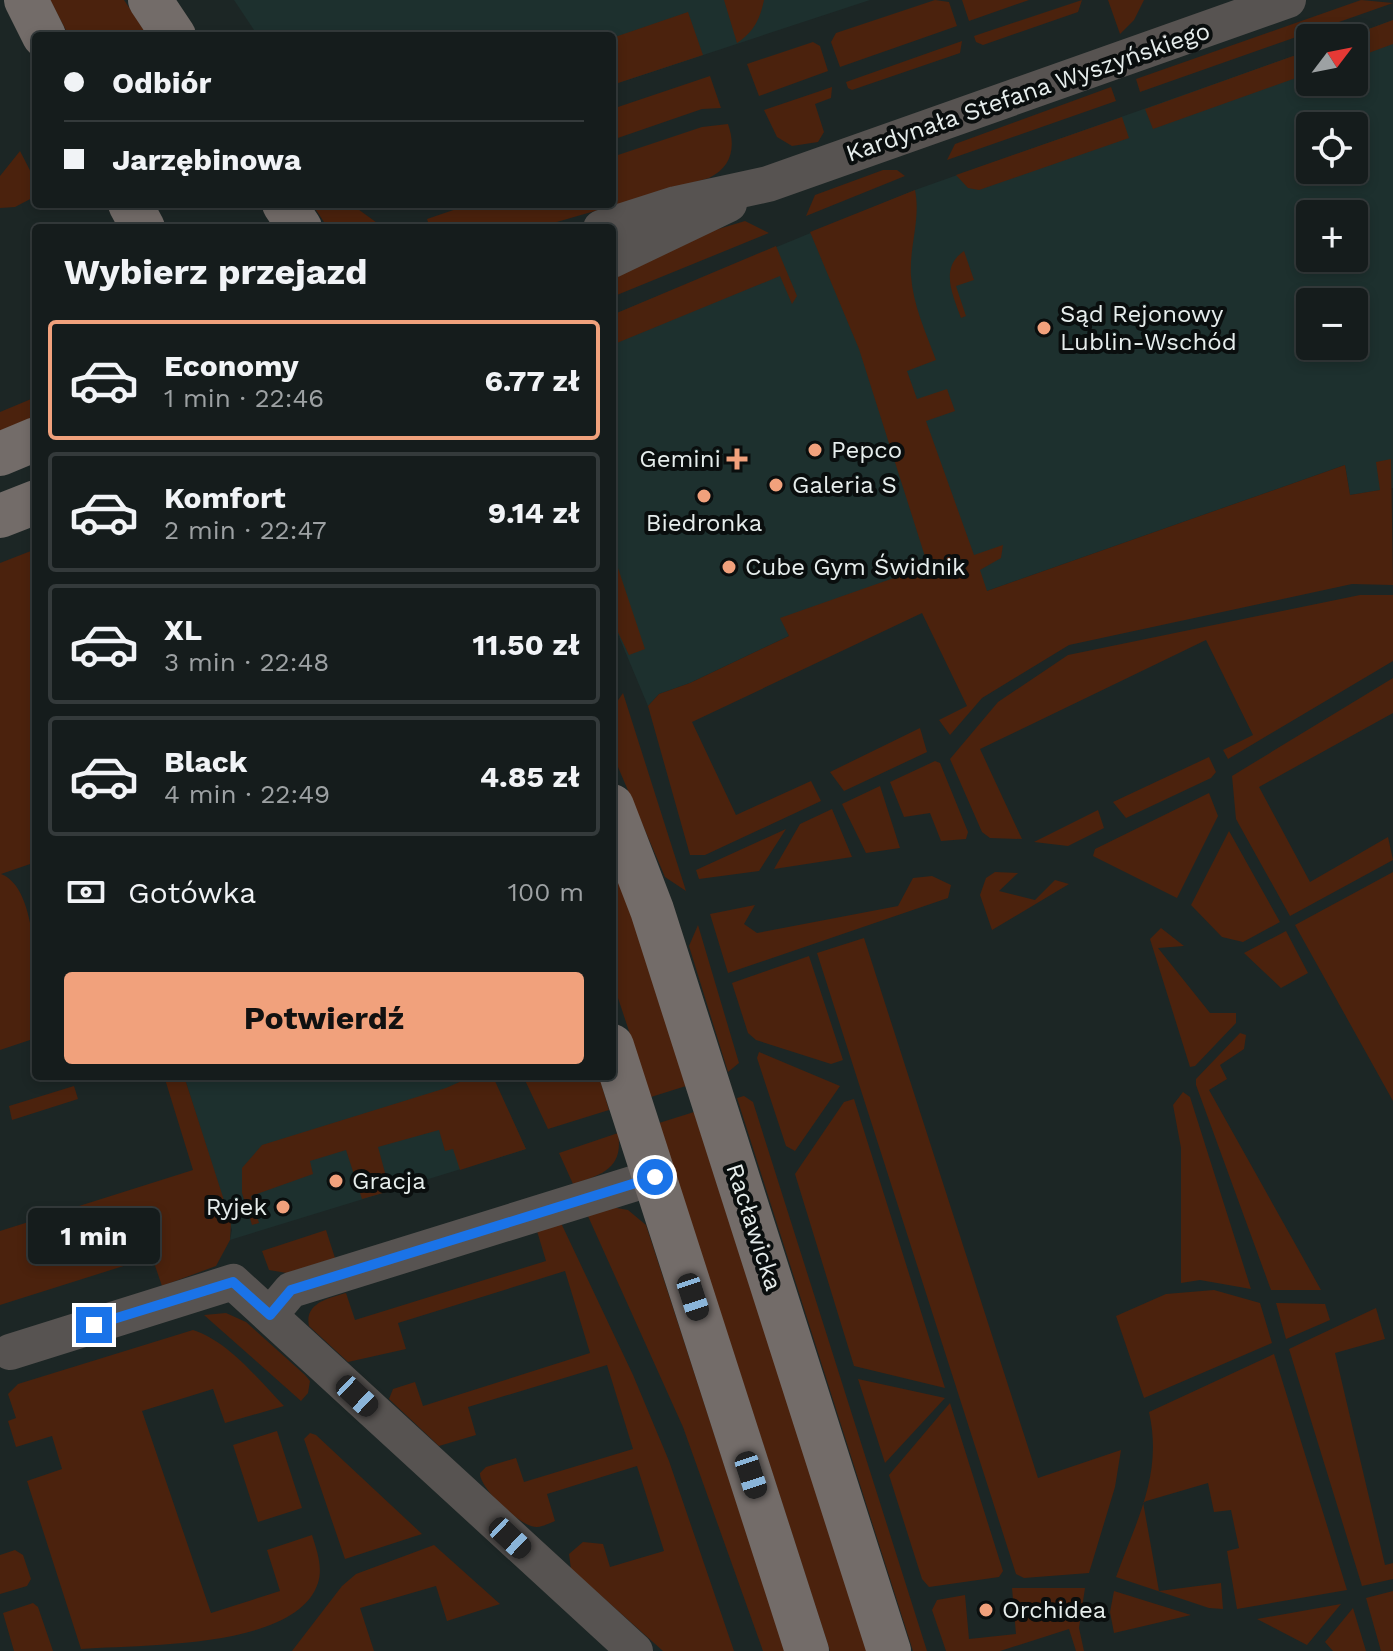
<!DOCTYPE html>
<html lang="pl">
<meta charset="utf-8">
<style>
:root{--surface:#151c1c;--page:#1e2525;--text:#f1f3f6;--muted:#9da1a3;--line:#343a3b;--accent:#f1a17c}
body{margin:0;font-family:"Work Sans",sans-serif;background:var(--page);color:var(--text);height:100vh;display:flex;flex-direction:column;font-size:30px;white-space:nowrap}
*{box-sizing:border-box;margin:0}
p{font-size:26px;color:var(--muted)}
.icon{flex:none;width:44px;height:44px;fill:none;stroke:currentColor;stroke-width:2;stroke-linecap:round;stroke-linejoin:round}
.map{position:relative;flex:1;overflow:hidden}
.panel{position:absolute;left:32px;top:224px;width:584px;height:856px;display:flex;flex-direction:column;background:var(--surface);border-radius:8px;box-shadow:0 4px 12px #0003,0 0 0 2px var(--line)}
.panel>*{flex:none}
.top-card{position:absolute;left:32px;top:32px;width:584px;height:176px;border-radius:8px;box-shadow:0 4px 12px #0003,0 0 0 2px var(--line);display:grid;align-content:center;height:176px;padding:0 32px;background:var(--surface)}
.needle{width:52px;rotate:58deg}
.controls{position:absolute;left:1296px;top:24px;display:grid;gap:16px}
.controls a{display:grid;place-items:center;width:72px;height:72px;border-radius:8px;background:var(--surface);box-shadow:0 4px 12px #0003,0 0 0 2px var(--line);font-size:40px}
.end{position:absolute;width:36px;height:36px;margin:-18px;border:10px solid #1a73e8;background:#fff;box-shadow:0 0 0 4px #fff}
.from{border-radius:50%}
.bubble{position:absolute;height:56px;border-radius:8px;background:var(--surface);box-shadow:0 4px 12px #0003,0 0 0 2px var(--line);font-size:26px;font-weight:700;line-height:56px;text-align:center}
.car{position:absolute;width:24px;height:48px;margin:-24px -12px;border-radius:10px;box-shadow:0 0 6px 2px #0007;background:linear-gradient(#222 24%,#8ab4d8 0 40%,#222 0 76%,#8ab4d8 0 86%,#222 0)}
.top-card b{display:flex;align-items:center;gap:28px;height:76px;font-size:30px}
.top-card b+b{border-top:2px solid var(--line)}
.top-card i{width:20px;height:20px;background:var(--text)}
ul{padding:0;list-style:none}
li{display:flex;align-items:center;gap:24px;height:120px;margin:0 16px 12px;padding:0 16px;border:4px solid var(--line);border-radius:8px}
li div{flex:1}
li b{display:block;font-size:30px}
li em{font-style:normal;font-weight:700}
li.on{border-color:var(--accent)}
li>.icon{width:72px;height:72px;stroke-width:1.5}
h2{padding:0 32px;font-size:36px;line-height:96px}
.pay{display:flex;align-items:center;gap:20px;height:88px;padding:0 32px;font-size:30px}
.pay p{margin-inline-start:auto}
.action{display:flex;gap:16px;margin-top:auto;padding:16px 32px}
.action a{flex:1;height:92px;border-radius:8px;background:var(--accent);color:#111;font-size:32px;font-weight:700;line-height:92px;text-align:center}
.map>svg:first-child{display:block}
.built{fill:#1d302e;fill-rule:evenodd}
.green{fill:#4b220d}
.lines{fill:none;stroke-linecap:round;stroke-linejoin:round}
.street{stroke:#575351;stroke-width:36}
.secondary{stroke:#736c69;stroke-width:44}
.route{stroke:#1a73e8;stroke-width:10}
.poi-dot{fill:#f1a17c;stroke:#0a0e0e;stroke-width:3}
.labels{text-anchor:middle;stroke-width:8;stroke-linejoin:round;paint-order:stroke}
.street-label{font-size:24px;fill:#e6edec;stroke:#0a0e0e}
.poi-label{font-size:24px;fill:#e6edec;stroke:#0a0e0e;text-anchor:start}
</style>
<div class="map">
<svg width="1393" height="1651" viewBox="0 0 1393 1651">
<rect width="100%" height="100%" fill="#1c2625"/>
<path class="built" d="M234,0H870L612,85V36H258Z
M1393,20V488L1350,495L1345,465L987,591L781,618L789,636L690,683L659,694L648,706L612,620V315L915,190L1310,50V82H1354V38H1344ZM1310,126H1354V170H1310ZM1310,214H1354V258H1310ZM1310,302H1354V346H1310Z
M184,1076H492L526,1149L230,1240L232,1230Z"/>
<path class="green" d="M50,0H124L148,36H69Z
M724,0H764C760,19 754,32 737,43Z
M935,0L949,2L957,26L840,67L831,42L836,33Z
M962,0H1029L969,21Z
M1082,0L1078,12L983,45L976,42L974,36Z
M1108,0H1144L1134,20L1120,34Z
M1361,0L1393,3L1140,92L1136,79Z
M688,12L703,55L612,85V38Z
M1393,20V44L1363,55L1355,34Z
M962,41L960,53L852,90L848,88L846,82Z
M813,42L820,46L828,71L759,96L747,64Z
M1310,50V73L1153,129L1145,109Z
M710,76L721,108L702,109L612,140V109Z
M832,87L831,98L815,104L824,132L818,142L792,146L777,137L764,110Z
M1111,87L1116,101L947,160L955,144Z
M1122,117L1129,138L979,190L968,188L956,175Z
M728,124C736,147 732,167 709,178L536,228H430L427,219L471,204H612V157L702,127Z
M20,151L36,182V196L15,207L0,208V176Z
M883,170H897L905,176L806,216L815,195Z
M915,190C921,219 909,247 911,276C913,305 926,333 936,360L907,371L917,399L947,389L955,411L926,421L974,555L1003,545L1001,558L980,570L987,591L1345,465L1350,495L1380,490L1376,462L1391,459L1393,585L1352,584L1069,645L982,698L950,735L939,720L967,706L922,613L692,722L736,815L811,781L821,801L705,855H690L648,706L659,694L690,683L789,636L780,618L928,566L859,349L810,232Z
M312,204H351L384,228H328Z
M745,221L769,233L612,297V278L692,237Z
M776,246L797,296L792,304L780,276L612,345V315Z
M964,251L974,280L956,286L966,316L961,318C953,295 939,268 964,251Z
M36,397V416L0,431V412Z
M36,549V862L1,874C42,889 36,1001 36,1038L0,1050V563Z
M612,550L645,649L629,655L612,620Z
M1360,595H1393V661L1228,759L1223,750L1253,735L1206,640L980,749L1022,839L990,838L982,832L950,759L998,702L1068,655Z
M1393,678V713L1259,787L1310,882L1388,837L1393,860L1290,916L1236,819L1232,776Z
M623,693L686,891L665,877L612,753V709Z
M920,728L927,752L844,791L830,772Z
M1209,757L1216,772L1211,778L1126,818L1113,802Z
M935,761L940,763L968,832L966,839L941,841L930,813L904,817L890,782Z
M880,786L900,848L866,853L842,804Z
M1209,793L1218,816L1177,898L1093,856L1095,849Z
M832,809L852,857L774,869L800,824Z
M1098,810L1104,828L1068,846L1034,842Z
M786,829L759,871L699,879L696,870Z
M1229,831L1280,922L1243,942L1222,937L1191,905Z
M612,862L632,913L686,1086L651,1097L612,980Z
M995,872L1018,873L999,891L1035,900L1055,880L1069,884L992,930L980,895L986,878Z
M1393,872V1101L1295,925Z
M932,876L951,885L948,898L728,973L710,914L755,905L744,924L757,933L898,906L913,878Z
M698,925L739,1063L728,1072L689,946Z
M1161,928L1184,946L1158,948L1210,1013H1236V1023L1195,1066L1190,1067L1150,939Z
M1286,931L1308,973L1281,988L1244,953Z
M864,938L1038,1478L1121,1450L1115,1487L1089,1573L1024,1578L1016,1574L817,953Z
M809,956L843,1060L831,1064L756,1040L748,1033L732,983Z
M1240,1033L1246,1035L1244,1049L1220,1065L1227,1079L1209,1090L1321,1290H1271L1196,1085V1079Z
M759,1052L840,1086L795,1151L786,1146L757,1058Z
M164,1076H184L231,1222L230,1240L216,1266L162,1286L152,1257L0,1305V1231L193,1170Z
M473,1076H488L495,1081L526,1149L460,1170L453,1149L445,1151L439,1130L378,1147L390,1191L362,1199L346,1150L310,1161L313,1174L251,1196L259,1223L252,1225L242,1193V1168L262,1145L446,1088Z
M523,1076H599L609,1110L548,1129Z
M74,1086L78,1099L12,1120L9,1106Z
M1183,1092L1190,1097L1251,1289L1200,1280L1181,1283V1148L1173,1105Z
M744,1096L753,1102L927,1651H913L737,1098Z
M854,1099L945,1388L854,1366L795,1174L844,1102Z
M694,1112L867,1651H830L659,1123Z
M618,1133C624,1168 602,1175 573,1184L559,1153Z
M611,1207L628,1210L646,1225L785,1651H763L683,1427L587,1214Z
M561,1223L633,1375L669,1461L734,1651H663L571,1569L569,1554L583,1542L603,1544L610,1567L664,1551L637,1466L547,1494L555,1521C550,1523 542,1527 537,1527C521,1528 479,1488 480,1473L486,1467L516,1458L524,1482L633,1449L607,1365L468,1407L476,1435L439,1446L389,1399L393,1389L415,1382L423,1406L590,1353L565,1271L398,1323L406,1349L348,1362L309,1326C304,1303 329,1298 346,1293L355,1320L546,1261L537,1231Z
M326,1230L335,1258L287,1273L269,1270L262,1251Z
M1214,1290L1260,1303L1272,1343L1144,1398L1116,1316L1166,1294Z
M1276,1303L1325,1304L1330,1320L1286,1339Z
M1376,1308L1385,1339L1335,1353L1385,1565L1393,1563V1579L1362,1586L1289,1349Z
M226,1313L246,1322L305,1375L310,1381L308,1393L301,1401L204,1315Z
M193,1330C228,1341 259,1380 284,1406L225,1423L213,1389L142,1411L211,1613L280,1591L267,1550L312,1535C317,1551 323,1567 318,1583C296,1650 139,1644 81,1649L27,1481L62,1469L52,1436L16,1447L8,1421L16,1418L8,1394L18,1384Z
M1274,1354L1347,1590L1237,1609L1227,1551L1239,1548L1231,1510L1214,1512L1208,1483L1143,1502L1159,1591L1221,1583L1223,1609L1209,1608L1116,1577C1137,1519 1163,1474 1149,1412Z
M858,1379L945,1398L885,1463Z
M950,1403L1003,1571L999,1577L929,1587L922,1579L889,1475Z
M277,1431L302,1508L258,1522L233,1445Z
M310,1433L316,1435L422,1534L345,1559L304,1439Z
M434,1545L500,1604L447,1621L436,1586L360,1608L374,1651H292L342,1586L356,1574Z
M15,1550L23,1555L31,1579L27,1586L0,1594V1555Z
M1012,1588H1085L1079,1628L1084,1651H1076L1069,1629L1000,1651H946L932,1610L937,1600L965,1595L969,1639L1016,1634Z
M1114,1591L1191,1615L1114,1633L1110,1612Z
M1393,1591V1651H1381L1366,1598Z
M33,1603L38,1607L53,1651H14L3,1613Z
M1341,1604L1307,1645L1257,1619Z
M1353,1608L1366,1651H1333L1325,1642Z"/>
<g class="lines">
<path class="street" d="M601,228L676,204L768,184L1288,0
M612,260L729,204
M270,1315L291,1290L655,1177
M10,1352L233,1282L635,1651"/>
<path class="secondary" d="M26,0L44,36
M150,0L174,36
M130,204L143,228
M284,204L300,228
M0,454L36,439
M0,516L36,502
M612,806L652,910L889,1651
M612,1046L807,1651"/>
</g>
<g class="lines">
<path class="route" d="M94,1325L233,1282L270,1315L291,1290L655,1177"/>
</g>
<g class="poi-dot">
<circle cx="1044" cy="328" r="8"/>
<circle cx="815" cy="450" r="8"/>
<path d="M733 447h8v8h8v8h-8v8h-8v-8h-8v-8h8z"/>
<circle cx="776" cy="485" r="8"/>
<circle cx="704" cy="496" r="8"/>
<circle cx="729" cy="567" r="8"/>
<circle cx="336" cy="1181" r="8"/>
<circle cx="283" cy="1207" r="8"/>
<circle cx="986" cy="1610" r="8"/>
</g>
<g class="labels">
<g class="street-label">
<text transform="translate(1028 92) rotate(-19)" y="8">Kardynała Stefana Wyszyńskiego</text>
<text transform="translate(754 1227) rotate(72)" y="8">Racławicka</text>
</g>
<g class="poi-label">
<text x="1060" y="322">Sąd Rejonowy<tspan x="1060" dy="28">Lublin-Wschód</tspan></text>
<text x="831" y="458">Pepco</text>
<text x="721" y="467" text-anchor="end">Gemini</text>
<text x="792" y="493">Galeria S</text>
<text x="704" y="531" text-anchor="middle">Biedronka</text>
<text x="745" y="575">Cube Gym Świdnik</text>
<text x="352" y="1189">Gracja</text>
<text x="267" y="1215" text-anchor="end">Ryjek</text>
<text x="1002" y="1618">Orchidea</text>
</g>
</g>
</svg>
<div class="controls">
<a><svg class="needle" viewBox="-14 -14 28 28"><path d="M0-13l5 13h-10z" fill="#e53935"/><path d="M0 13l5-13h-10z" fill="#9da1a3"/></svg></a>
<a><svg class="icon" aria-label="locate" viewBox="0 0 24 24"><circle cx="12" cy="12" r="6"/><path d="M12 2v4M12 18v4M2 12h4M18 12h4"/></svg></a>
<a>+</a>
<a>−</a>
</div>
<i class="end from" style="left:655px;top:1177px"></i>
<i class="end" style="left:94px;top:1325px"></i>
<div class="bubble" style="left:28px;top:1208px;width:132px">1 min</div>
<i class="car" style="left:693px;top:1297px;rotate:162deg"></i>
<i class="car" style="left:357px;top:1396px;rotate:133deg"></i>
<i class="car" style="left:751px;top:1475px;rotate:162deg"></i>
<i class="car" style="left:510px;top:1538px;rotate:133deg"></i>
<div class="top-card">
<b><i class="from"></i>Odbiór</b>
<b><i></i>Jarzębinowa</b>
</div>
<section class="panel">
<h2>Wybierz przejazd</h2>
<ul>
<li class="on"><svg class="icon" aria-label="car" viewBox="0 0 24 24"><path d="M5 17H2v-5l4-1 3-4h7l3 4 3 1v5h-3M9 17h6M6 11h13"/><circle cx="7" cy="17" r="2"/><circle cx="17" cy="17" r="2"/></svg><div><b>Economy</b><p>1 min · 22:46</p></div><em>6.77 zł</em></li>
<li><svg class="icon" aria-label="car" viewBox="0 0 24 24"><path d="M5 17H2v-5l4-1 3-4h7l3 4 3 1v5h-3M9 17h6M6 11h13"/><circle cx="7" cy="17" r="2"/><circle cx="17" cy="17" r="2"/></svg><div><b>Komfort</b><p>2 min · 22:47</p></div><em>9.14 zł</em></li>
<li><svg class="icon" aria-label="car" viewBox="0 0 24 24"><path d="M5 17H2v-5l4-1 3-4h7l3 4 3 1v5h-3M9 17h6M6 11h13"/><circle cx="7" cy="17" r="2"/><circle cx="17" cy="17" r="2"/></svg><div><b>XL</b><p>3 min · 22:48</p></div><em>11.50 zł</em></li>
<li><svg class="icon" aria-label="car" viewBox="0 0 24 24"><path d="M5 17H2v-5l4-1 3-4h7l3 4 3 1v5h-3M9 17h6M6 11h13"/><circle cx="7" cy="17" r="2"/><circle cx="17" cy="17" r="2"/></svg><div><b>Black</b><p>4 min · 22:49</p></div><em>4.85 zł</em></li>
</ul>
<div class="pay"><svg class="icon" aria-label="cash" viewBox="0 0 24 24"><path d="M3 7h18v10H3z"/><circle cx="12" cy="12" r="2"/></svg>Gotówka<p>100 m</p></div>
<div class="action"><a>Potwierdź</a></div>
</section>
</div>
